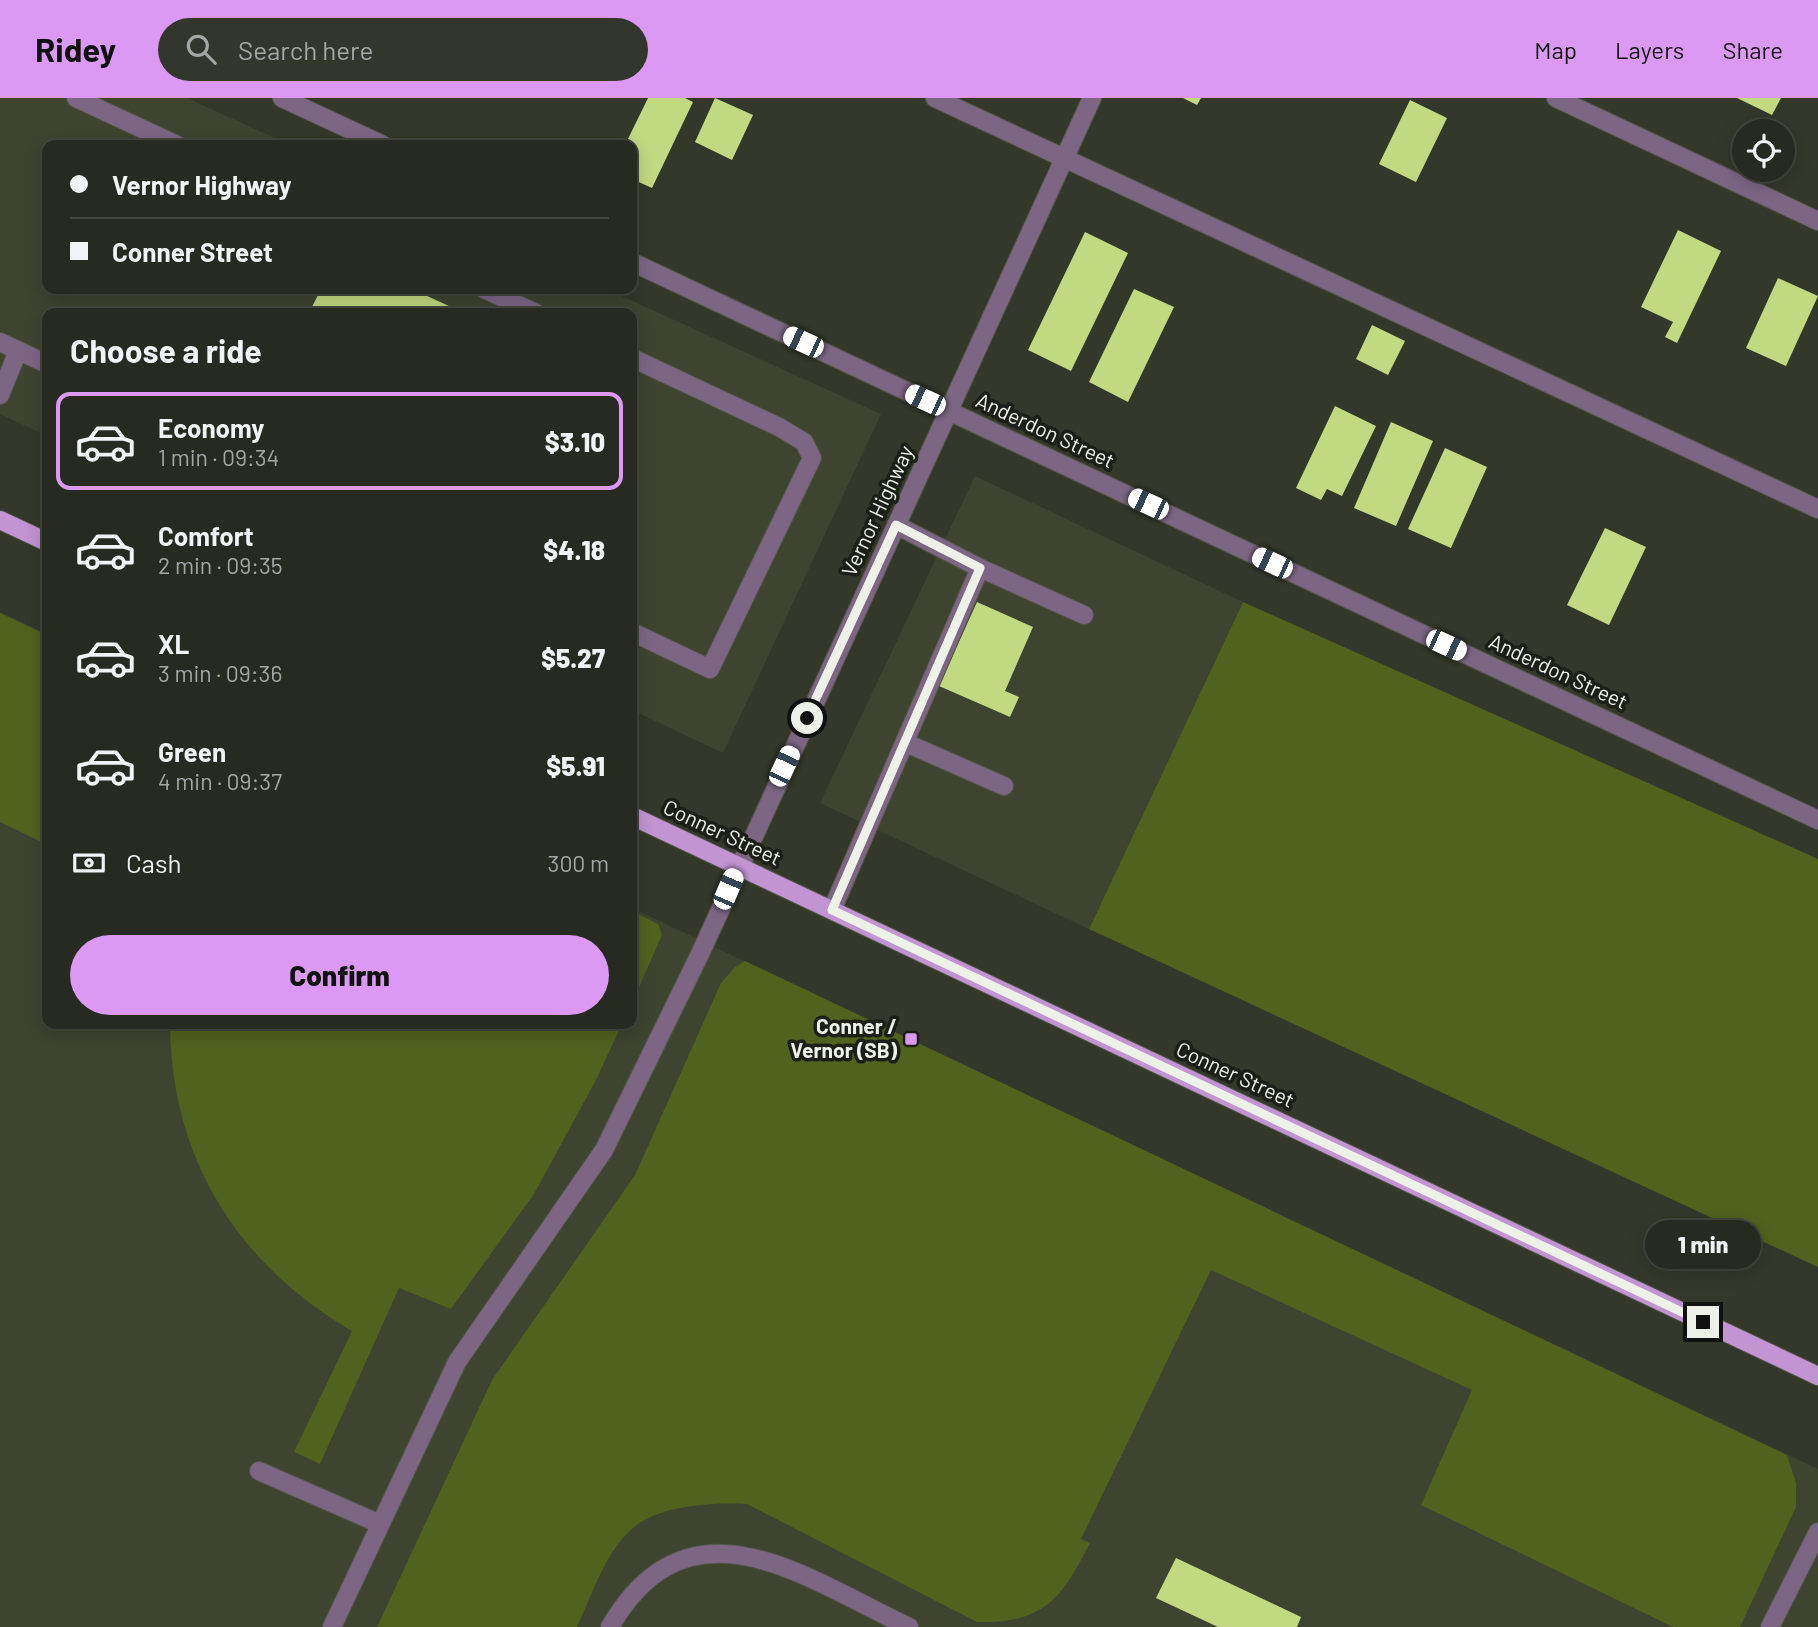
<!DOCTYPE html>
<meta charset="utf-8">
<style>
:root{--surface:#272a20;--page:#33362d;--text:#f1f3f6;--muted:#a4a7a5;--line:#43463e;--accent:#dc99f4}
body{margin:0;font-family:Barlow,sans-serif;background:var(--page);color:var(--text);height:100vh;display:flex;flex-direction:column;font-size:26px;white-space:nowrap}
*{box-sizing:border-box;margin:0}
p{font-size:23px;color:var(--muted)}
.icon{flex:none;width:38px;height:38px;fill:none;stroke:currentColor;stroke-width:2;stroke-linecap:round;stroke-linejoin:round}
.map{position:relative;flex:1;overflow:hidden}
.details{position:absolute;left:42px;top:210px;width:595px;height:721px;display:flex;flex-direction:column;background:var(--surface);border-radius:14px;box-shadow:0 4px 18px #0003,0 0 0 2px var(--line)}
.details>*{flex:none}
.banner{position:absolute;left:42px;top:42px;width:595px;height:154px;border-radius:14px;box-shadow:0 4px 18px #0003,0 0 0 2px var(--line);display:grid;align-content:center;height:154px;padding:0 28px;background:var(--surface)}
.buttons{position:absolute;left:1732px;top:21px;display:grid;gap:14px}
.buttons a{display:grid;place-items:center;width:63px;height:63px;border-radius:50%;background:var(--surface);box-shadow:0 4px 18px #0003,0 0 0 2px var(--line);font-size:35px}
.end{position:absolute;width:32px;height:32px;margin:-16px;border:9px solid #eef1e8;background:#111;box-shadow:0 0 0 4px #111}
.from{border-radius:50%}
.bubble{position:absolute;height:49px;border-radius:24px;background:var(--surface);box-shadow:0 4px 18px #0003,0 0 0 2px var(--line);font-size:23px;font-weight:800;line-height:49px;text-align:center}
.car{position:absolute;width:21px;height:42px;margin:-21px -10px;border-radius:9px;box-shadow:0 0 5px 2px #0007;background:linear-gradient(#fff 24%,#345 0 40%,#fff 0 76%,#345 0 86%,#fff 0)}
.banner b{display:flex;align-items:center;gap:24px;height:66px;font-size:26px}
.banner b+b{border-top:2px solid var(--line)}
.banner i{width:18px;height:18px;background:var(--text)}
ul{padding:0;list-style:none}
li{display:flex;align-items:center;gap:21px;height:98px;margin:0 14px 10px;padding:0 14px;border:4px solid transparent;border-radius:14px}
li div{flex:1}
li b{display:block;font-size:26px}
li em{font-style:normal;font-weight:800}
li.selected{border-color:var(--accent)}
li>.icon{width:63px;height:63px;stroke-width:1.5}
h2{padding:0 28px;font-size:32px;line-height:84px}
.pay{display:flex;align-items:center;gap:18px;height:77px;padding:0 28px;font-size:26px}
.pay p{margin-inline-start:auto}
.cta{display:flex;gap:14px;margin-top:auto;padding:14px 28px}
.cta a{flex:1;height:80px;border-radius:42px;background:var(--accent);color:#111;font-size:28px;font-weight:800;line-height:80px;text-align:center}
header{display:flex;align-items:center;gap:42px;box-sizing:border-box;height:98px;padding:0 35px;background:var(--accent);color:#111}
header strong{font-size:33px}
nav{display:flex;gap:38px;margin-inline-start:auto;font-size:24px}
.search{width:490px;height:63px;background:var(--page);display:flex;align-items:center;gap:18px;box-sizing:border-box;padding:0 24px;border-radius:38px;color:var(--muted);font-size:26px}
.map>svg:first-child{display:block}
.built{fill:#3e4430}
.green{fill:#51611e}
.building{fill:#c1da81}
.lines{fill:none;stroke-linecap:round;stroke-linejoin:round}
.minor-casing{stroke:#525648;stroke-width:20}
.major-casing{stroke:#525648;stroke-width:20}
.minor{stroke:#7c6684;stroke-width:18}
.major{stroke:#c294d1;stroke-width:18}
.route{stroke:#eef1e8;stroke-width:9}
.poi-dot{fill:#dc99f4;stroke:#1c1e18;stroke-width:2.5}
.labels{text-anchor:middle;stroke-width:7;stroke-linejoin:round;paint-order:stroke}
.street-label{font-size:21px;fill:#eef1e8;stroke:#1c1e18}
.poi-label{font-size:21px;font-weight:bold;fill:#eef1e8;stroke:#1c1e18;text-anchor:end}
</style>
<header>
<strong>Ridey</strong>
<div class="search"><svg class="icon" aria-label="search" viewBox="0 0 24 24"><circle cx="10" cy="10" r="6"/><path d="M15 15l6 6"/></svg>Search here</div>
<nav><a>Map</a><a>Layers</a><a>Share</a></nav>
</header>
<div class="map">
<svg width="1818" height="1529" viewBox="0 0 1818 1529">
<rect width="100%" height="100%" fill="#34382a"/>
<path class="built" d="M0,0H187L290,47H47V191H606L881,316L723,655L632,612V215H47V338L0,316Z
M975,378L1243,504L1089,831L820,705Z
M0,514L47,536V926H632V810L1818,1371V1529H0Z"/>
<path class="green" d="M1243,504L1818,761V1169L1089,831Z
M0,515L47,537V747L0,724Z
M632,813L658,826L662,837L632,905Z
M745,863L1787,1357L1796,1385V1409L1740,1529H1673L1421,1407L1472,1292L1211,1172L1081,1441L1090,1445C1062,1500 1044,1526 977,1524L747,1406C716,1404 668,1407 641,1424C608,1445 593,1495 577,1529H377L492,1282L635,1077L721,885L735,869Z
M170,926H622L595,984L534,1096L451,1211L399,1190L320,1366L294,1354L352,1233C237,1166 171,1060 170,926Z"/>
<path class="building" d="M648,0H685L693,4L652,90L632,81V47H625Z
M715,0L753,17L732,62L695,44Z
M1183,0H1201L1197,7Z
M1737,0H1781L1772,17Z
M1410,2L1447,20L1416,84L1379,66Z
M1678,132L1721,153L1677,245L1665,239L1673,224L1641,209Z
M1085,134L1128,155L1071,273L1028,252Z
M1778,180L1818,198L1786,268L1746,250Z
M321,191H412L464,215H309Z
M1134,191L1174,209L1128,304L1089,284Z
M1372,227L1405,243L1388,277L1356,261Z
M1335,308L1376,328L1342,398L1327,391L1321,402L1296,390Z
M1391,324L1433,343L1396,428L1354,410Z
M1445,350L1487,369L1451,450L1408,431Z
M1605,430L1646,449L1609,527L1567,507Z
M977,504L1033,529L1005,593L1019,599L1010,619L939,588Z
M1176,1460L1301,1519L1297,1529H1218L1156,1500Z"/>
<g class="lines">
<defs>
<path id="minor" d="M76,0L177,47
M282,0L383,47
M935,0L1818,411
M1556,0L1818,123
M632,164L1818,722
M484,191L536,215
M0,244L47,266
M632,260L779,329L804,344L812,360L710,571L632,534
M0,297L18,253
M980,470L1084,517
M906,645L1004,688
M832,812L980,470L896,427
M259,1373L380,1426
M332,1529L457,1264L604,1052L700,856L1092,0
M610,1529C689,1392 805,1480 909,1529
M1770,1529L1818,1434"/>
<path id="major" d="M0,422L47,444
M632,718L1818,1278"/>
</defs>
<use href="#minor" class="minor-casing"/>
<use href="#major" class="major-casing"/>
<use href="#minor" class="minor"/>
<use href="#major" class="major"/>
</g>
<g class="lines">
<path class="route" d="M807,620L896,427L980,470L832,812L1703,1224"/>
</g>
<rect class="poi-dot" x="904" y="934" width="14" height="14" rx="3.5"/>
<g class="labels">
<g class="street-label">
<text transform="translate(1045 333) rotate(25)" y="7">Anderdon Street</text>
<text transform="translate(878 413) rotate(-65)" y="7">Vernor Highway</text>
<text transform="translate(1558 574) rotate(25)" y="7">Anderdon Street</text>
<text transform="translate(722 735) rotate(25)" y="7">Conner Street</text>
<text transform="translate(1235 977) rotate(25)" y="7">Conner Street</text>
</g>
<g class="poi-label">
<text x="897" y="936">Conner /<tspan x="897" dy="24">Vernor (SB)</tspan></text>
</g>
</g>
</svg>
<div class="buttons">
<a><svg class="icon" aria-label="locate" viewBox="0 0 24 24"><circle cx="12" cy="12" r="6"/><path d="M12 2v4M12 18v4M2 12h4M18 12h4"/></svg></a>
</div>
<i class="end from" style="left:807px;top:620px"></i>
<i class="end" style="left:1703px;top:1224px"></i>
<div class="bubble" style="left:1645px;top:1122px;width:116px">1 min</div>
<i class="car" style="left:803px;top:244px;rotate:295deg"></i>
<i class="car" style="left:925px;top:302px;rotate:295deg"></i>
<i class="car" style="left:1148px;top:406px;rotate:295deg"></i>
<i class="car" style="left:1272px;top:465px;rotate:295deg"></i>
<i class="car" style="left:1446px;top:547px;rotate:115deg"></i>
<i class="car" style="left:784px;top:668px;rotate:25deg"></i>
<i class="car" style="left:728px;top:791px;rotate:23deg"></i>
<div class="banner">
<b><i class="from"></i>Vernor Highway</b>
<b><i></i>Conner Street</b>
</div>
<section class="details">
<h2>Choose a ride</h2>
<ul>
<li class="selected"><svg class="icon" aria-label="car" viewBox="0 0 24 24"><path d="M5 17H2v-5l4-1 3-4h7l3 4 3 1v5h-3M9 17h6M6 11h13"/><circle cx="7" cy="17" r="2"/><circle cx="17" cy="17" r="2"/></svg><div><b>Economy</b><p>1 min · 09:34</p></div><em>$3.10</em></li>
<li><svg class="icon" aria-label="car" viewBox="0 0 24 24"><path d="M5 17H2v-5l4-1 3-4h7l3 4 3 1v5h-3M9 17h6M6 11h13"/><circle cx="7" cy="17" r="2"/><circle cx="17" cy="17" r="2"/></svg><div><b>Comfort</b><p>2 min · 09:35</p></div><em>$4.18</em></li>
<li><svg class="icon" aria-label="car" viewBox="0 0 24 24"><path d="M5 17H2v-5l4-1 3-4h7l3 4 3 1v5h-3M9 17h6M6 11h13"/><circle cx="7" cy="17" r="2"/><circle cx="17" cy="17" r="2"/></svg><div><b>XL</b><p>3 min · 09:36</p></div><em>$5.27</em></li>
<li><svg class="icon" aria-label="car" viewBox="0 0 24 24"><path d="M5 17H2v-5l4-1 3-4h7l3 4 3 1v5h-3M9 17h6M6 11h13"/><circle cx="7" cy="17" r="2"/><circle cx="17" cy="17" r="2"/></svg><div><b>Green</b><p>4 min · 09:37</p></div><em>$5.91</em></li>
</ul>
<div class="pay"><svg class="icon" aria-label="cash" viewBox="0 0 24 24"><path d="M3 7h18v10H3z"/><circle cx="12" cy="12" r="2"/></svg>Cash<p>300 m</p></div>
<div class="cta"><a>Confirm</a></div>
</section>
</div>
